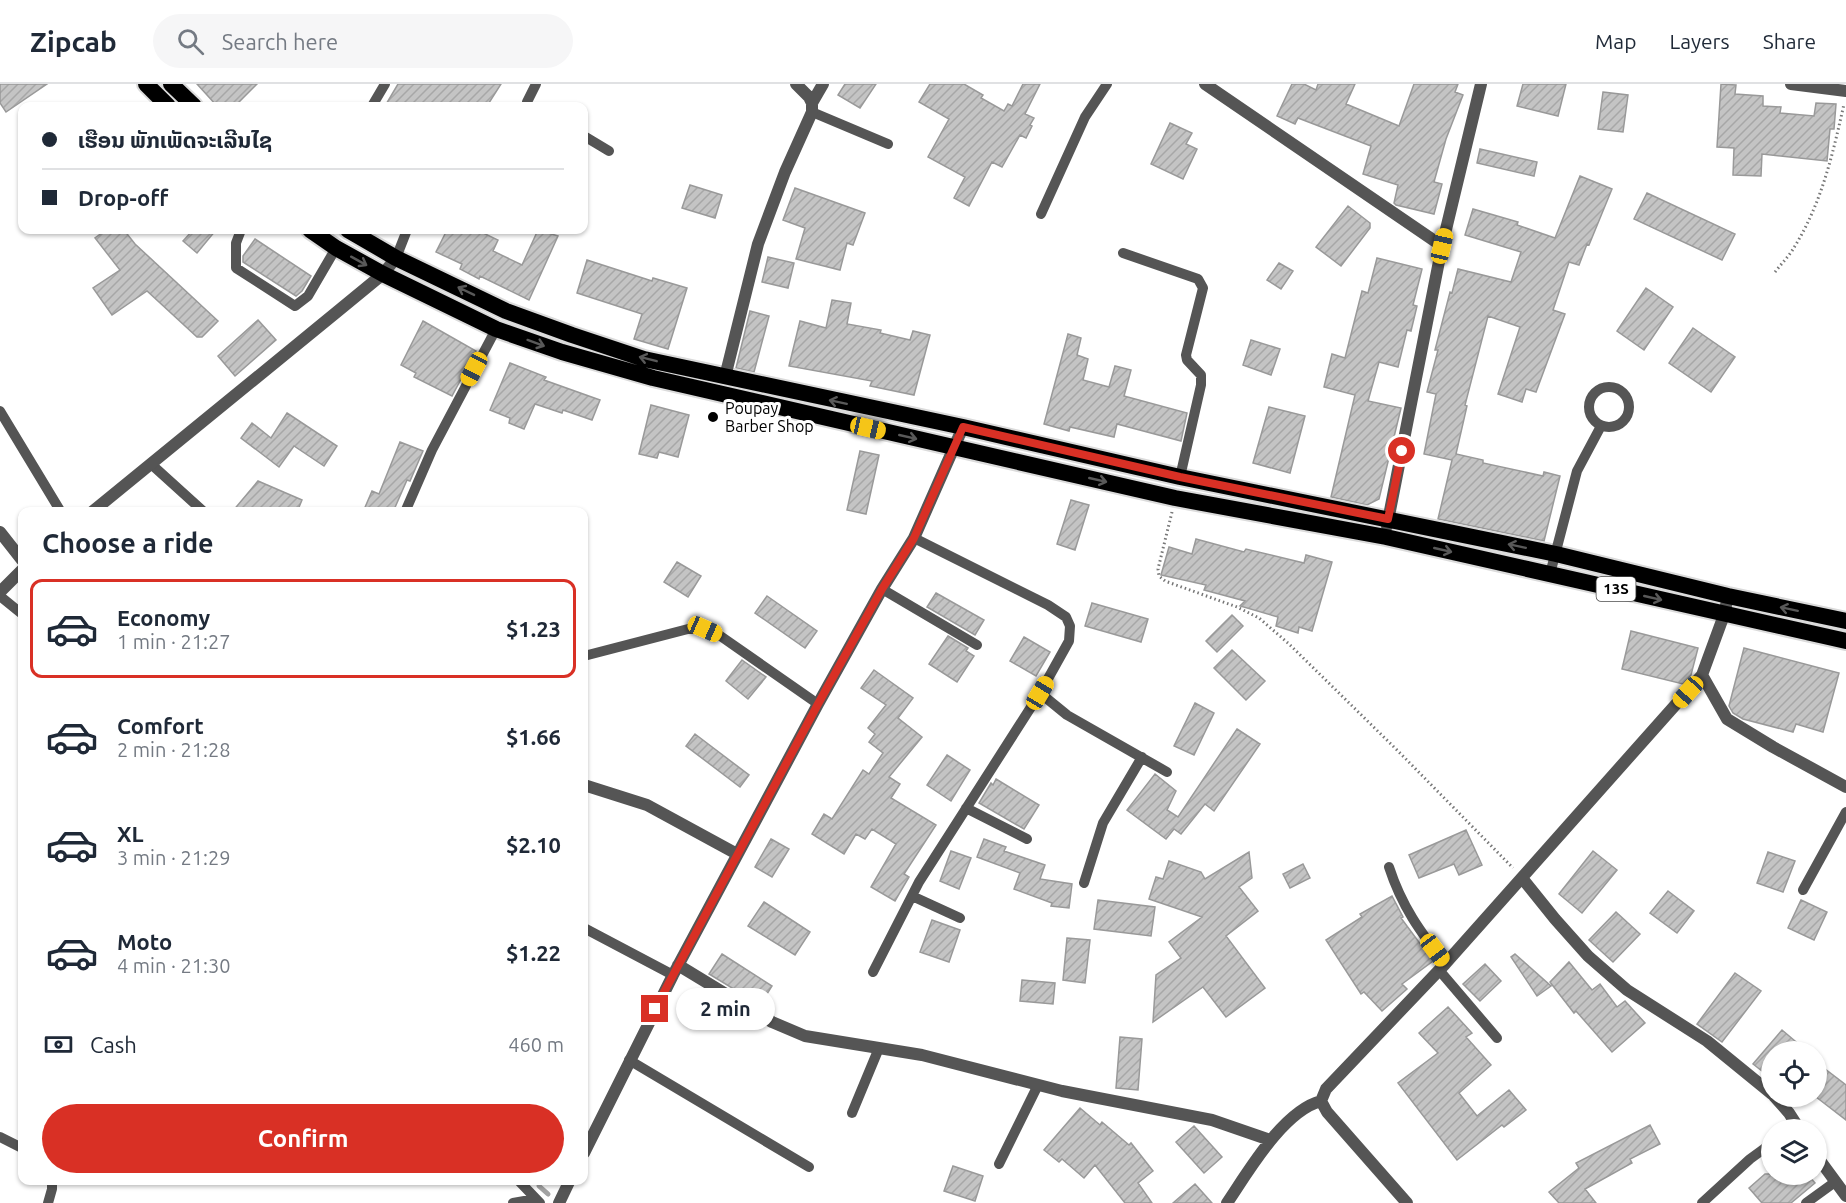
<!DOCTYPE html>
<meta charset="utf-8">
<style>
:root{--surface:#fff;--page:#f6f6f7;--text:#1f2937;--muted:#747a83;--line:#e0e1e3;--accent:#d93025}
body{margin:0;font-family:Ubuntu,"Noto Sans Lao",sans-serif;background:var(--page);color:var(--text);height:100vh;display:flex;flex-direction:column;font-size:22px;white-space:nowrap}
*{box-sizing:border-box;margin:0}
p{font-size:20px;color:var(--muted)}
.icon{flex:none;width:33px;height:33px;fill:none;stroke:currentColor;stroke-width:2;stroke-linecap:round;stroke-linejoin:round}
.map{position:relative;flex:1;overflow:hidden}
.details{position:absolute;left:18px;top:423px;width:570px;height:678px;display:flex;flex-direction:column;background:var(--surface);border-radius:12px;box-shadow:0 2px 4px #0004}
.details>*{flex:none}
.hud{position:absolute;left:18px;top:18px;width:570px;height:132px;border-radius:12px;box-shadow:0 2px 4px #0004;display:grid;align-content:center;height:132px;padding:0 24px;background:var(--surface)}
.controls{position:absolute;left:1761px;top:957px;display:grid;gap:12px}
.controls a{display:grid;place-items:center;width:66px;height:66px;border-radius:50%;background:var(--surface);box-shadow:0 2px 4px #0004;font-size:30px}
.end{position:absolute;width:27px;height:27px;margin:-14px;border:8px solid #d93025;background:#fff;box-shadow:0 0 0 3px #fff}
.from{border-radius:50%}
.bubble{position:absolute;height:42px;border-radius:21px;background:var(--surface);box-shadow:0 2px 4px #0004;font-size:20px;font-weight:700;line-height:42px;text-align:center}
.car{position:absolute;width:18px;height:36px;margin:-18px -9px;border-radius:8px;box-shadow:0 0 4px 2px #0007;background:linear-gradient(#f5c518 24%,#345 0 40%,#f5c518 0 76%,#345 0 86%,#f5c518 0)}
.hud b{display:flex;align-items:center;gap:21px;height:57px;font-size:22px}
.hud b+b{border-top:2px solid var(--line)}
.hud i{width:15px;height:15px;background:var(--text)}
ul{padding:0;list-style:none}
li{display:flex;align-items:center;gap:18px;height:99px;margin:0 12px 9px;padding:0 12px;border:3px solid transparent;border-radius:12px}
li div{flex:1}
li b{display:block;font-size:22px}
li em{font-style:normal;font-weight:700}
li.on{border-color:var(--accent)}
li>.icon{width:54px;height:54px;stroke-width:1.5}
h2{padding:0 24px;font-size:27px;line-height:72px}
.pay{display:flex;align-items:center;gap:15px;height:66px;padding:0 24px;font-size:22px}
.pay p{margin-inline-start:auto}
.action{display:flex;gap:12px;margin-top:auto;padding:12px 24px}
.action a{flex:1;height:69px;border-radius:36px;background:var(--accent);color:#fff;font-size:24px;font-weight:700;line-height:69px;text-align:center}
header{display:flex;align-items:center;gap:36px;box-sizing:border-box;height:84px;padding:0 30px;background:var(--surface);border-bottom:2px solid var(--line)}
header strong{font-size:28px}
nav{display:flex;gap:33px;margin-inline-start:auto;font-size:21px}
.search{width:420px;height:54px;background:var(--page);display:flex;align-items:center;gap:15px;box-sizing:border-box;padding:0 21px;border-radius:33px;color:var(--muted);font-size:22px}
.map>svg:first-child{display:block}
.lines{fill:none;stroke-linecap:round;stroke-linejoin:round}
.stream{stroke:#a3a3a3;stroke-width:5}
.building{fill:url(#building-hatch);stroke:#999;stroke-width:1.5}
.trunk-casing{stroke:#dbdbdb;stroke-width:20}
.path{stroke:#777;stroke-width:3;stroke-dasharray:1.5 3;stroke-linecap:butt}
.service{stroke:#555;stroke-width:10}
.minor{stroke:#555;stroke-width:12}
.trunk{stroke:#000;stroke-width:16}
.oneway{stroke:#595959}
.route{stroke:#d93025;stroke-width:8}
.poi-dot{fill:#000;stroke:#fff;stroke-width:2}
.labels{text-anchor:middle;stroke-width:6;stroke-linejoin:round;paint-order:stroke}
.shield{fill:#fff;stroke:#4c4c4c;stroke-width:1.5}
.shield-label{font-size:15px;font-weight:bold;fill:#000}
.poi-label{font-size:16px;fill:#000;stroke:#fff;text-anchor:start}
</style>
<header>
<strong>Zipcab</strong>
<div class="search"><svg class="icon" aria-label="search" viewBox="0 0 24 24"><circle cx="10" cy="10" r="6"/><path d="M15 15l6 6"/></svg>Search here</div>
<nav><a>Map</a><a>Layers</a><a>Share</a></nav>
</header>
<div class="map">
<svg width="1846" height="1119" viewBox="0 0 1846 1119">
<defs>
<pattern id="building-hatch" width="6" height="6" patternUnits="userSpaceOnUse" patternTransform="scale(1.5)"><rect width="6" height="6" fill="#c4c4c4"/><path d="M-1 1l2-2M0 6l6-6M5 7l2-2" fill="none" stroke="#a7a7a7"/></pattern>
</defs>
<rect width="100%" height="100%" fill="#fff"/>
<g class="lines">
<path class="stream" d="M539,1102L548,1110"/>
</g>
<path class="building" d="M0,0H47L6,28L0,19Z
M197,0H257L235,22H217Z
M398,0H501L487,22H385Z
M845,0H876L860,24L838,11Z
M930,0H964L983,11L981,14L1004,27L1008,20L1012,22L1023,0H1040L1025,30L1034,34L1030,41L1032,42L1026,54L1020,51L1002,83L992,78L969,122L954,114L965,93L928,73L949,35L919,18Z
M1292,0H1304L1316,6L1318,0H1355L1346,20L1399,42L1414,0H1458L1455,8L1463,11L1446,55L1434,98L1442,100L1434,130L1396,121L1394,119L1398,101L1363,90L1371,62L1298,34L1295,40L1277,32Z
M1523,0H1566L1558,32L1517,22Z
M1721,0L1736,1L1735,10L1763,12V22L1781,23L1780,29L1814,32L1816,19L1836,20L1834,45H1830L1827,77L1762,70L1761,92L1733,91L1734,64L1717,63Z
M1603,8L1628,11L1623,48L1598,45Z
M1170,39L1192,49L1186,60L1197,65L1183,95L1151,80Z
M1480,65L1537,78L1534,92L1477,79Z
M1580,92L1612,105L1589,161L1587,160L1579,181L1569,178L1553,226L1565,230L1536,308L1526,305L1522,318L1498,310L1520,243L1488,232L1465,321L1467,322L1456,370L1483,376V379L1543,392L1544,388L1560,392L1544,457L1438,435L1452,376L1424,370L1436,310L1427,308L1438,266H1435L1450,208L1452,209L1458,185L1511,198L1521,168L1465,151L1473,125L1518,138L1517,141L1555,154Z
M690,101L722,111L715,134L682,124Z
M795,104L865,129L853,161L847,159L840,186L796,175L805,144L783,136Z
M1647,109L1735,150L1722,176L1634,135Z
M1348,122L1370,139V144L1341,182L1316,163Z
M106,146H124L135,160L218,237L202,253H197L147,207L112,231L93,204L120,186L95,154Z
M193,146H216L197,169L183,157Z
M447,146H477L498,156L493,167L522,181L538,146L558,152L529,216L480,192L479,195L460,185L462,180L436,168Z
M255,155L311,192L302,207L296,212L243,178V172Z
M768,173L794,179L788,204L762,198Z
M1377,174L1422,185L1413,221L1417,222L1411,247L1407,246L1398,283L1379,278L1368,317L1401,324L1379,415L1367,421L1331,413L1355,311L1324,303L1332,270L1345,274L1362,207L1368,209Z
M587,176L652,197L653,194L687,204L668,265L634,255L642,230L577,209Z
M1279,179L1293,187L1281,205L1267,196Z
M1646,204L1673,223L1644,266L1617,247Z
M832,216L851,219L847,240L881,246L880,249L910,256L913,247L930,251L914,311L870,302L872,297L789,282L800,237L826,244Z
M750,227L769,232L754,288L736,284Z
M258,236L276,256L235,292L218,272Z
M423,237L476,267L452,312L414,293L416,289L401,281Z
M1693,244L1735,273L1711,308L1669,279Z
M1068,250L1081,254L1077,271L1088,275L1083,296L1109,303L1115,282L1131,286L1124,312L1187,329L1181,357L1117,340L1114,353L1070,343L1069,347L1044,340Z
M1251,256L1280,265L1271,291L1243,281Z
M510,279L546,293L544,296L600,316L592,336L563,326L562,329L535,320L524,345L509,339L510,334L490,326Z
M651,321L689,331L678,373L659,368L657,374L639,370Z
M1269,323L1305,332L1290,389L1253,379Z
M287,329L337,362L324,382L294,362L279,383L241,354L252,339L271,354Z
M400,358L423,367L410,397L407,396L393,428H363L372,407L379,410Z
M860,367L879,371L866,430L847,426Z
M258,397L302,416L297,428H232Z
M1071,416L1089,421L1075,466L1057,460Z
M1196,455L1244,468L1246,465L1304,479L1306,471L1332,478L1312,547L1299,543L1298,549L1276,542L1278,533L1240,522L1245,517L1204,506L1206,501L1161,491L1169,463L1192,470Z
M677,478L701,492L688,513L664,498Z
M936,509L984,536L975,551L927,523Z
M767,512L817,547L805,564L755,529Z
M1092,519L1148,535L1141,558L1085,542Z
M1232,531L1243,542L1217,568L1206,557Z
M1631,547L1698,564L1691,591L1683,600L1622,585Z
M948,552L968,564L966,567L974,572L957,598L929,580Z
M1024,553L1050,568L1036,592L1010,577Z
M1744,564L1839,589L1823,648L1796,640L1793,648L1743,635L1733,629L1729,622Z
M1232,566L1265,597L1246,616L1214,584Z
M742,576L766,593L748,615L726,597Z
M874,586L913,614L898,634L922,653L889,693L900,700L891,714L936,741L904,790L909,793L895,817L871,803L896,760L872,745L865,755L856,750L844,770L812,750L824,730L832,735L863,686L869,690L883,669L869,658L875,650L868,644L886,621L861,604Z
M1195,619L1214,629L1194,671L1174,662Z
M1237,645L1260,660L1214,727L1205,720L1181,750L1174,745L1166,755L1127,726L1155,690L1176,707L1167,726L1178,733Z
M695,650L749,691L740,703L686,662Z
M947,671L970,686L951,717L927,701Z
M996,695L1039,721L1024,745L979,719L991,699L993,701Z
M1466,746L1482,781L1459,791L1454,780L1419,794L1409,771Z
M771,755L789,765L772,793L755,783Z
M984,755L1006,763L1004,767L1045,781L1040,795L1072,800L1069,824L1051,822L1052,819L1014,805L1020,789L977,773Z
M951,767L971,774L959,805L940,797Z
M1593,767L1617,786L1582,829L1559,810Z
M1249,768L1252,794L1239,803L1258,827L1226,852L1265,904L1226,933L1203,903L1153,938L1156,891L1181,874L1169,858L1202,833L1149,815L1156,793L1163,795L1169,777L1201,788L1205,795Z
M1768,768L1795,777L1783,808L1757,799Z
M1303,780L1310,794L1290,804L1283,790Z
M1668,807L1694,827L1677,849L1650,829Z
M1392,812L1403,833L1401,834L1433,877L1402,900L1407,905L1382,927L1364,908L1361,910L1326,856L1362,833L1360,830Z
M1098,816L1155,823L1151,852L1094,845Z
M1801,816L1827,828L1814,856L1788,844Z
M764,818L810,848L795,871L748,842Z
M1616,828L1640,850L1613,878L1589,856Z
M932,836L960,846L949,878L920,868Z
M1067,854L1090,856L1085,899L1063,896Z
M722,870L772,902L760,921L709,890Z
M1515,870L1551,902L1537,912L1511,873Z
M1569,878L1592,906L1600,900L1617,923L1625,917L1645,939L1612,968L1576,927L1574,929L1550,898Z
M1485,880L1501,897L1480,917L1463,900Z
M1735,889L1761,907L1722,958L1697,940Z
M1022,896L1055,899L1053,920L1020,917Z
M1448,923L1472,949L1466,953L1491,981L1459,1009L1477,1032L1509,1006L1526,1026L1504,1043L1502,1041L1457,1076L1398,999L1438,969L1419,949Z
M1782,946L1808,968H1772V995L1753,980Z
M1120,953L1142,955L1138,1006L1116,1004Z
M1816,978L1846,1001V1036L1816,1013Z
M1080,1024L1100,1041L1102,1038L1129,1061L1131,1059L1153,1087L1138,1099L1152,1119H1125L1095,1081L1084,1094L1062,1075L1059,1078L1044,1066Z
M1650,1041L1660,1060L1630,1075L1632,1079L1585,1105L1596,1119H1559L1549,1108L1579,1084L1576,1079Z
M1194,1042L1222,1073L1204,1089L1176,1058Z
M953,1082L983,1092L975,1117L944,1107Z
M1765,1090H1807L1815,1099L1791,1119H1762L1749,1104Z
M1195,1100L1212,1119H1173Z"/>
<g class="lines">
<defs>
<path id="trunk" d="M146,0L168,22
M171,0L194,22
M310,146L336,164L383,190L496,245L562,268L653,294L1175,414L1386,453L1846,557
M348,146L396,174L506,227L572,251L644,275L963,343L1180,393L1556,470L1728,512L1846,537"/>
</defs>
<use href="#trunk" class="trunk-casing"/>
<path class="path" d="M1775,188C1782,179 1790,171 1795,162C1822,118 1833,69 1844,20
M1172,428L1158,485L1159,492L1165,497L1237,523L1259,534L1288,559L1396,665L1513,784"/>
<path class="service" d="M372,22L385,0
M530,22L527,18L536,0
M812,28L888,60
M584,52L609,67
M1041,130L1085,33L1107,0
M241,146L236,159V184L295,222L308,212L336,164
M1123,169L1198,195L1203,204L1186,271L1187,276L1201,291V301L1180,393
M396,174L407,146
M1589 323a20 20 0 1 1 40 0a20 20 0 1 1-40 0Z
M0,327L61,428
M151,380L204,428
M405,428L432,366L496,245
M1550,490L1577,387L1601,342
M882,505L977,561
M0,512L22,530
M584,572L688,545H705L719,551L818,620
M1040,609L1067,631L1167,688
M966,724L1027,755
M1389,783C1402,823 1420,847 1445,880
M1084,799L1103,739L1142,673
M1803,806L1846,728
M912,812L960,834
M584,844L673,891
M1439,886L1497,954
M873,888L919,798L1040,609L1069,557L1070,542L1066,533L1048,521L914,454
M629,976L809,1083
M852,1029L879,964
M0,1053L22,1064
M999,1080L1038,1001
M518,1096L540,1119
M48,1119L52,1105V1096
M513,1119L536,1115
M1702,1119L1750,1075L1772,1059
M1806,1119L1835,1098"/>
<path class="minor" d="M796,0L809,13L812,19
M1205,0L1442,162
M1791,0L1846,7
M725,293L758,160L785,88L812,28V19L823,0
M92,428L338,227L383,190L396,174
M1387,442L1442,162L1481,0
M0,448L22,476
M0,508L22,486
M1702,591L1727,635L1773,663L1846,703
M584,701L647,721L737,770
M1522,794L1555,835L1588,872L1627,906L1707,957L1772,1010
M678,881L772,938L805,952L922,971L1062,1007L1212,1036L1270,1056
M1774,1012L1789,1029L1800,1046
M1321,1017L1327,1028L1407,1119
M584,1069L673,891L818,620L882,505L914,454L963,343
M1816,1071L1846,1112
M559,1119L570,1096
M1227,1119C1248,1088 1283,1027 1321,1017L1326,1005L1445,880L1702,591L1724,531L1728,512"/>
<use href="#trunk" class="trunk"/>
</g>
<defs><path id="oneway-shaft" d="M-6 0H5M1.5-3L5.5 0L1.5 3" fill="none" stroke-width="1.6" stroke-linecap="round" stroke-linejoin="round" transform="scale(1.5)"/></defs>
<g class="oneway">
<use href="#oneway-shaft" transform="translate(359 177) rotate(29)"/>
<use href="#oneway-shaft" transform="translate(466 207) rotate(-154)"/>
<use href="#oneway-shaft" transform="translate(536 259) rotate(20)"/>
<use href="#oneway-shaft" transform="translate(648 275) rotate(-166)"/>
<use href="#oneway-shaft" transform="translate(838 318) rotate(-168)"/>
<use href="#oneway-shaft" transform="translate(908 353) rotate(13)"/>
<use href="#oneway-shaft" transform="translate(1098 396) rotate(13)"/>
<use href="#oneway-shaft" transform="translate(1517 462) rotate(-168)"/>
<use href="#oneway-shaft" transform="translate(1443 466) rotate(13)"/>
<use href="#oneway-shaft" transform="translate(1653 514) rotate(13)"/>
<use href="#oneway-shaft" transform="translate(1789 525) rotate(-168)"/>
</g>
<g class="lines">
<path class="route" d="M655,925L818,620L882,505L914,454L963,343L1180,393L1388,435L1402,367"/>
</g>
<circle class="poi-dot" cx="713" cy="333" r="6"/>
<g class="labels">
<rect class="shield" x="1596.5" y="493" width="39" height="24" rx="4.5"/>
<g class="shield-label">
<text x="1616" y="510">13S</text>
</g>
<g class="poi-label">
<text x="725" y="330">Poupay<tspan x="725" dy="18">Barber Shop</tspan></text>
</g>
</g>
</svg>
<div class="controls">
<a><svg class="icon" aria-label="locate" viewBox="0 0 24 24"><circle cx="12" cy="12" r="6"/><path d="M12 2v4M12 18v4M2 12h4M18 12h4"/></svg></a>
<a><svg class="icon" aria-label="layers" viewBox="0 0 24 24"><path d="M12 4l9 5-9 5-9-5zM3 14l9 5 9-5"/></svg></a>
</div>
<i class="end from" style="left:1402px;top:367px"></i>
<i class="end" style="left:655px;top:925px"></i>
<div class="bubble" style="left:676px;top:904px;width:99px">2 min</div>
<i class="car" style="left:1442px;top:162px;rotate:13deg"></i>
<i class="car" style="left:474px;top:285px;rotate:208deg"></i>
<i class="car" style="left:868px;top:344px;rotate:103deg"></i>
<i class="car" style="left:705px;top:545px;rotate:114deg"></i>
<i class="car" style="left:1688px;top:608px;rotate:222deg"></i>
<i class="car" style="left:1040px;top:609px;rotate:31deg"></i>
<i class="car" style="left:1435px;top:866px;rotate:143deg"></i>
<div class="hud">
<b><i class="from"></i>ເຮືອນ ພັກເພັດຈະເລີນໄຊ</b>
<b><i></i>Drop-off</b>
</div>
<section class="details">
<h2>Choose a ride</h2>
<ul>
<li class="on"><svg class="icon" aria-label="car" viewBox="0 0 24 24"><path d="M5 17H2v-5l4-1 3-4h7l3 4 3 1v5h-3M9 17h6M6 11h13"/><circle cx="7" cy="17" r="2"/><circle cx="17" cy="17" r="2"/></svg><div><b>Economy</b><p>1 min · 21:27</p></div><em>$1.23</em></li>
<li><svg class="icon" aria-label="car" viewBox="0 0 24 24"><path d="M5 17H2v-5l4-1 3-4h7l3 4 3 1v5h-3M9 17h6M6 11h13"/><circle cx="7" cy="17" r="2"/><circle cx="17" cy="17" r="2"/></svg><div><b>Comfort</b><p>2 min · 21:28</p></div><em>$1.66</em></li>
<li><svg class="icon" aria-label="car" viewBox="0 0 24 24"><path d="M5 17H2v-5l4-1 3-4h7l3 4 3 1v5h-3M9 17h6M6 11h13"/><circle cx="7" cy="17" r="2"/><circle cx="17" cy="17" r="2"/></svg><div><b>XL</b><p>3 min · 21:29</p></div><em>$2.10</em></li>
<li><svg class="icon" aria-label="car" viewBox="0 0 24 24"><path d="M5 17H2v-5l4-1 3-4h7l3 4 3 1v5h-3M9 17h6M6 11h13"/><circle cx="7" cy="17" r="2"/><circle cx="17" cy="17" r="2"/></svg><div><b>Moto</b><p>4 min · 21:30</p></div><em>$1.22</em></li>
</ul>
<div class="pay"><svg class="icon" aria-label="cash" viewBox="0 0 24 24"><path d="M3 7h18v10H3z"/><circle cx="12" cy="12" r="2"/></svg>Cash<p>460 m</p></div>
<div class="action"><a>Confirm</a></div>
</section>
</div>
